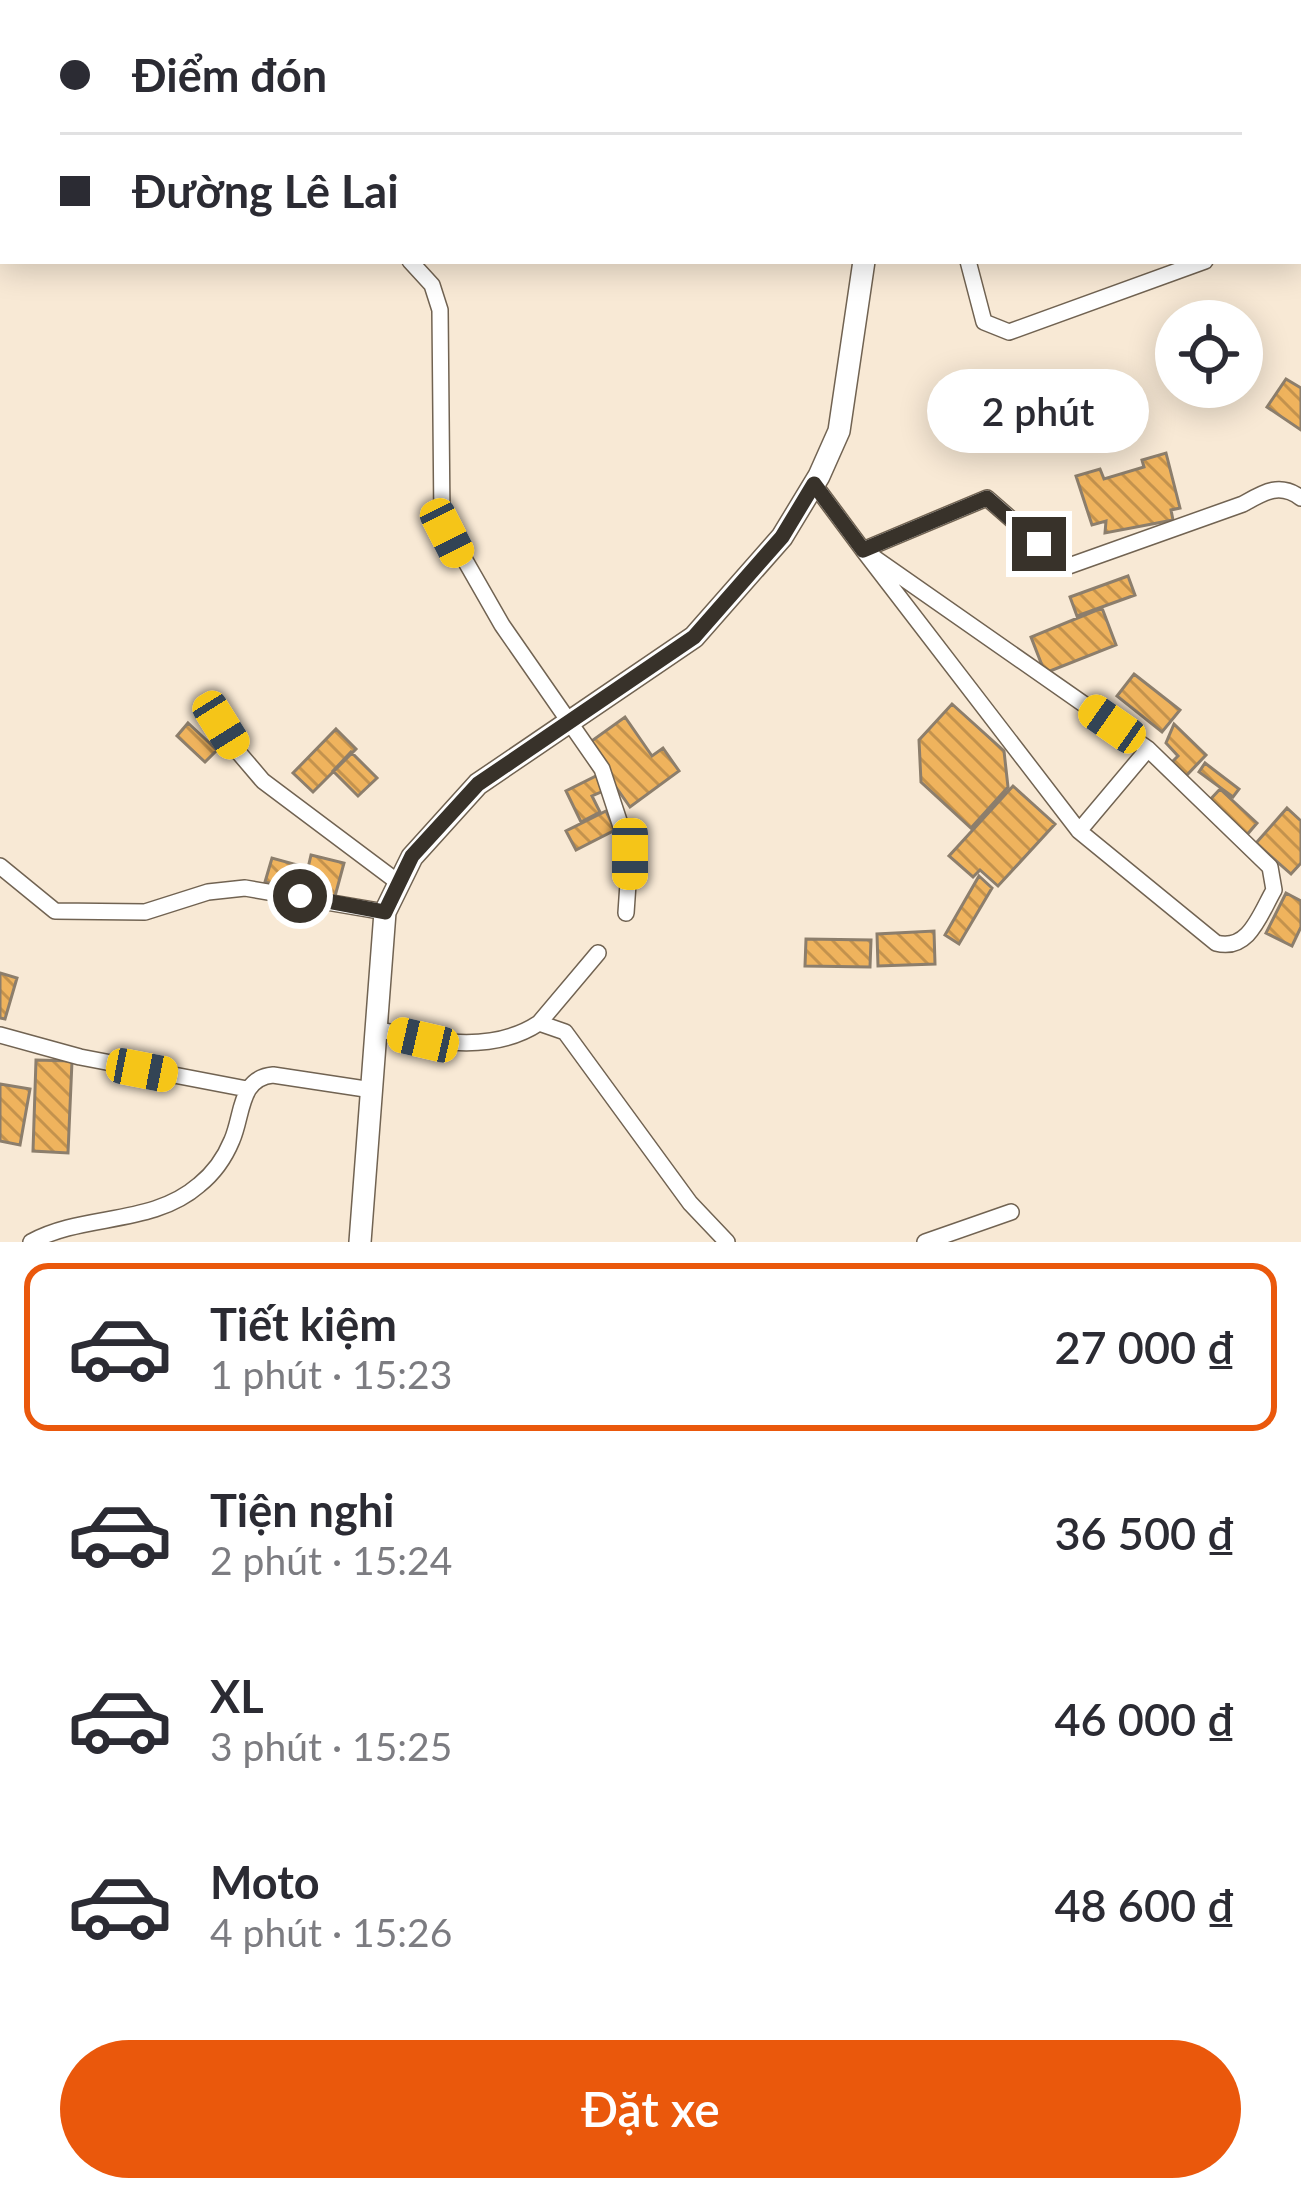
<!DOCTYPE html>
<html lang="vi">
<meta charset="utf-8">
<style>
:root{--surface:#fff;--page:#f2f2f3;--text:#2b2b33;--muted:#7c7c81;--line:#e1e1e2;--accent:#ea580c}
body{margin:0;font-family:Lato,sans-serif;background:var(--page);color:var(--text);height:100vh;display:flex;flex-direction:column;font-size:45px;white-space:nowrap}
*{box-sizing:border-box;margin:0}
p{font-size:39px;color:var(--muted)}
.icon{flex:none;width:66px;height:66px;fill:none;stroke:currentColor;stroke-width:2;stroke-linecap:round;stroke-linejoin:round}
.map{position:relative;height:1242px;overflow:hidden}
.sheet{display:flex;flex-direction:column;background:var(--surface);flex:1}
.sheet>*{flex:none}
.hud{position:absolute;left:0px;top:0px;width:1302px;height:264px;box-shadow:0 6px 30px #0003;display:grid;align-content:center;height:264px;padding:0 60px;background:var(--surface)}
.fabs{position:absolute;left:1155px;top:300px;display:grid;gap:24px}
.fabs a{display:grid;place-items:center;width:108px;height:108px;border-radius:50%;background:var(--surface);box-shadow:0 6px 30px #0003;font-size:60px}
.end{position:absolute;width:54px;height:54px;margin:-27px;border:15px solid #38322a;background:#fff;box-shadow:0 0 0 6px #fff}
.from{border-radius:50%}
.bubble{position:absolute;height:84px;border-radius:42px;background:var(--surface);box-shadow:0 6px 30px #0003;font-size:39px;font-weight:600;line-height:84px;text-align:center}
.car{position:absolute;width:36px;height:72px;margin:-36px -18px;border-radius:15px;box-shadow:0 0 9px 3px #0007;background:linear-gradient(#f5c518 24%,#345 0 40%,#f5c518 0 76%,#345 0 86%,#f5c518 0)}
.hud b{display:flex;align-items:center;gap:42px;height:114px;font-size:45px}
.hud b+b{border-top:3px solid var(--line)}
.hud i{width:30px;height:30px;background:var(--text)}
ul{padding:21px 0 0;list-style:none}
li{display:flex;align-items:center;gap:36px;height:168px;margin:0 24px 18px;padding:0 36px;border:6px solid transparent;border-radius:24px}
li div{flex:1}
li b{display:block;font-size:45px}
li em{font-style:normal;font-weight:600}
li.active{border-color:var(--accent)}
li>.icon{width:108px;height:108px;stroke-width:1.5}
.cta{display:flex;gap:24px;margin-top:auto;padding:24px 60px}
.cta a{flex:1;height:138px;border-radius:72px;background:var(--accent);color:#fff;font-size:48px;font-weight:600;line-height:138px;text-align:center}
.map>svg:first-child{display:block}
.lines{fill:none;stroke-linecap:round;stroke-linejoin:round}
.stream{stroke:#aa9bf2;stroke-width:4.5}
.building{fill:url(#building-back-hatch);stroke:#8c7e6c;stroke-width:3}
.minor-casing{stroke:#716352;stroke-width:18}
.major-casing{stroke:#716352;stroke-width:24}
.minor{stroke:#fff;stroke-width:15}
.major{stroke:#fff;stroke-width:21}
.route{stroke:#38322a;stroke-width:15}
</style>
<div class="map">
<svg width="1301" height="1242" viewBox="0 0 1301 1242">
<defs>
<pattern id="building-back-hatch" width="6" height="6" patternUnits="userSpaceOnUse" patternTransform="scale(3)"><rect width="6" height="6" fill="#efb35d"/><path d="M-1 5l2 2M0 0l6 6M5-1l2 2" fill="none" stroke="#c3924d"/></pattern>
</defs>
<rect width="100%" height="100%" fill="#f8e9d5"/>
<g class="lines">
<path class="stream" d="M1071,3L1078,0"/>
</g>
<path class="building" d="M1286,379L1301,388V430L1267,407Z
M1166,453L1180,508L1171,510L1173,520L1105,533L1106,521L1092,525L1076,476L1100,469L1104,479L1144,467L1142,460Z
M1128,576L1135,595L1077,616L1070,597Z
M1102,608L1116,645L1045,673L1031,637Z
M1134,674L1180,710L1162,732L1117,696Z
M952,704L1004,751L1008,787L971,828L921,782L919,740Z
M625,717L652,756L663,748L679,771L630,807L586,745Z
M188,723L217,750L205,762L177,736Z
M1174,724L1206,755L1185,777L1171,763L1178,756L1166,743Z
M336,729L356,749L313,792L293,773Z
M351,752L377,778L358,796L333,771Z
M1205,763L1239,789L1233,797L1199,772Z
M600,774L608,789L592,796L600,812L581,822L566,791Z
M1013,786L1055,824L998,886L980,870L973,877L949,856Z
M1220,789L1257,823L1245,837L1207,803Z
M1287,808L1301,821V863L1291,874L1256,843Z
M606,811L615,830L576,850L566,831Z
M311,855L344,863L334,900L265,882L272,858L308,868Z
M979,876L992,888L959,944L945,935Z
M1286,893L1301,901V927L1292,946L1266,933Z
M934,931L935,964L878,966L877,934Z
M806,939L871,940L870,967L805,966Z
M0,973L17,978L5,1019L0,1018Z
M36,1060L72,1061L68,1153L33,1151Z
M0,1084L30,1089L20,1145L0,1141Z"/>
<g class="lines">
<defs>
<path id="minor" d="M517,0H571
M233,3L241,0
M383,3V0
M0,90L3,88
M1299,107L1301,106
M1299,227L1301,226
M410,261L432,285L440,310L442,520L502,625L602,769L630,854L626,913
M968,261L984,322L1009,332L1205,261
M814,484L863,550L987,498L1066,567L1243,504C1264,492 1280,482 1301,498
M863,550L1148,749L1270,867L1274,890C1260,914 1249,952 1216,943L1079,831Z
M207,703L234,747L263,781L399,883
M1079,831L1148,749
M0,866L55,911L145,912L208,892L245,888L385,912
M539,1023L598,953
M376,1029C429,1041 491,1055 539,1023L565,1032L690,1203L727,1242
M0,1035L80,1057L247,1089
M31,1242C84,1213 152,1226 199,1185C214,1173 225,1157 232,1140C243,1115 239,1078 273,1075L372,1090
M925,1242L1011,1212"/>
<path id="major" d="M868,0V3
M360,1242L385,912L412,857L478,784L694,637L782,537L819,476L839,431L864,261"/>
</defs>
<use href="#minor" class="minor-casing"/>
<use href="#major" class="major-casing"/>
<use href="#minor" class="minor"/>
<use href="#major" class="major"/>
</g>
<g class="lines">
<path class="route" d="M300,896L385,912L412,856L478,784L694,637L782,537L814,484L863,550L987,498L1039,544"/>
</g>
</svg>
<div class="fabs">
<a><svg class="icon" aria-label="locate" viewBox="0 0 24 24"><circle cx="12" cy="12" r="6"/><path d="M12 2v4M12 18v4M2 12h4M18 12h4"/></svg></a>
</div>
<i class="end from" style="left:300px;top:896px"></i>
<i class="end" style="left:1039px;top:544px"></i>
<div class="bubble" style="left:927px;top:369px;width:222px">2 phút</div>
<i class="car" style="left:447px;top:533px;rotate:153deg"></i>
<i class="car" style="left:1112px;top:724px;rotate:305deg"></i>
<i class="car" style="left:221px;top:725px;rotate:148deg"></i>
<i class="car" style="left:630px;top:854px;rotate:180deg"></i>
<i class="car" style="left:423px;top:1040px;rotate:283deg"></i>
<i class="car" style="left:142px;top:1070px;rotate:101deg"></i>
<div class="hud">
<b><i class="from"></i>Điểm đón</b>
<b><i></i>Đường Lê Lai</b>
</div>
</div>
<section class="sheet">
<ul>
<li class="active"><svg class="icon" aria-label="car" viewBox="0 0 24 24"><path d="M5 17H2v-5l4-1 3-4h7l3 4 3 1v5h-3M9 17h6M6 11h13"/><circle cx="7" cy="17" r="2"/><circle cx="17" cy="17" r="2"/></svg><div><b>Tiết kiệm</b><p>1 phút · 15:23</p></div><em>27 000 ₫</em></li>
<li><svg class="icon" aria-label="car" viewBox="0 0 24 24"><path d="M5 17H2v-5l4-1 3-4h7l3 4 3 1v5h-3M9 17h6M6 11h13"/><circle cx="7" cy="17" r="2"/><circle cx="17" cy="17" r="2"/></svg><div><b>Tiện nghi</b><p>2 phút · 15:24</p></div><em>36 500 ₫</em></li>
<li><svg class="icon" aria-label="car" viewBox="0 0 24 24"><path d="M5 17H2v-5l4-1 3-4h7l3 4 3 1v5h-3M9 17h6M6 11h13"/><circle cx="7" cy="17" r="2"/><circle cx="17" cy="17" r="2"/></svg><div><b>XL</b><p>3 phút · 15:25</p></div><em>46 000 ₫</em></li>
<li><svg class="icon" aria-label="car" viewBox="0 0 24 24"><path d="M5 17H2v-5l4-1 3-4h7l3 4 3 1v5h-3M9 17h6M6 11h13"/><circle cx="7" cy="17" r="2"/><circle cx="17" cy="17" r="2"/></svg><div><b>Moto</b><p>4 phút · 15:26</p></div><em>48 600 ₫</em></li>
</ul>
<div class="cta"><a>Đặt xe</a></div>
</section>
